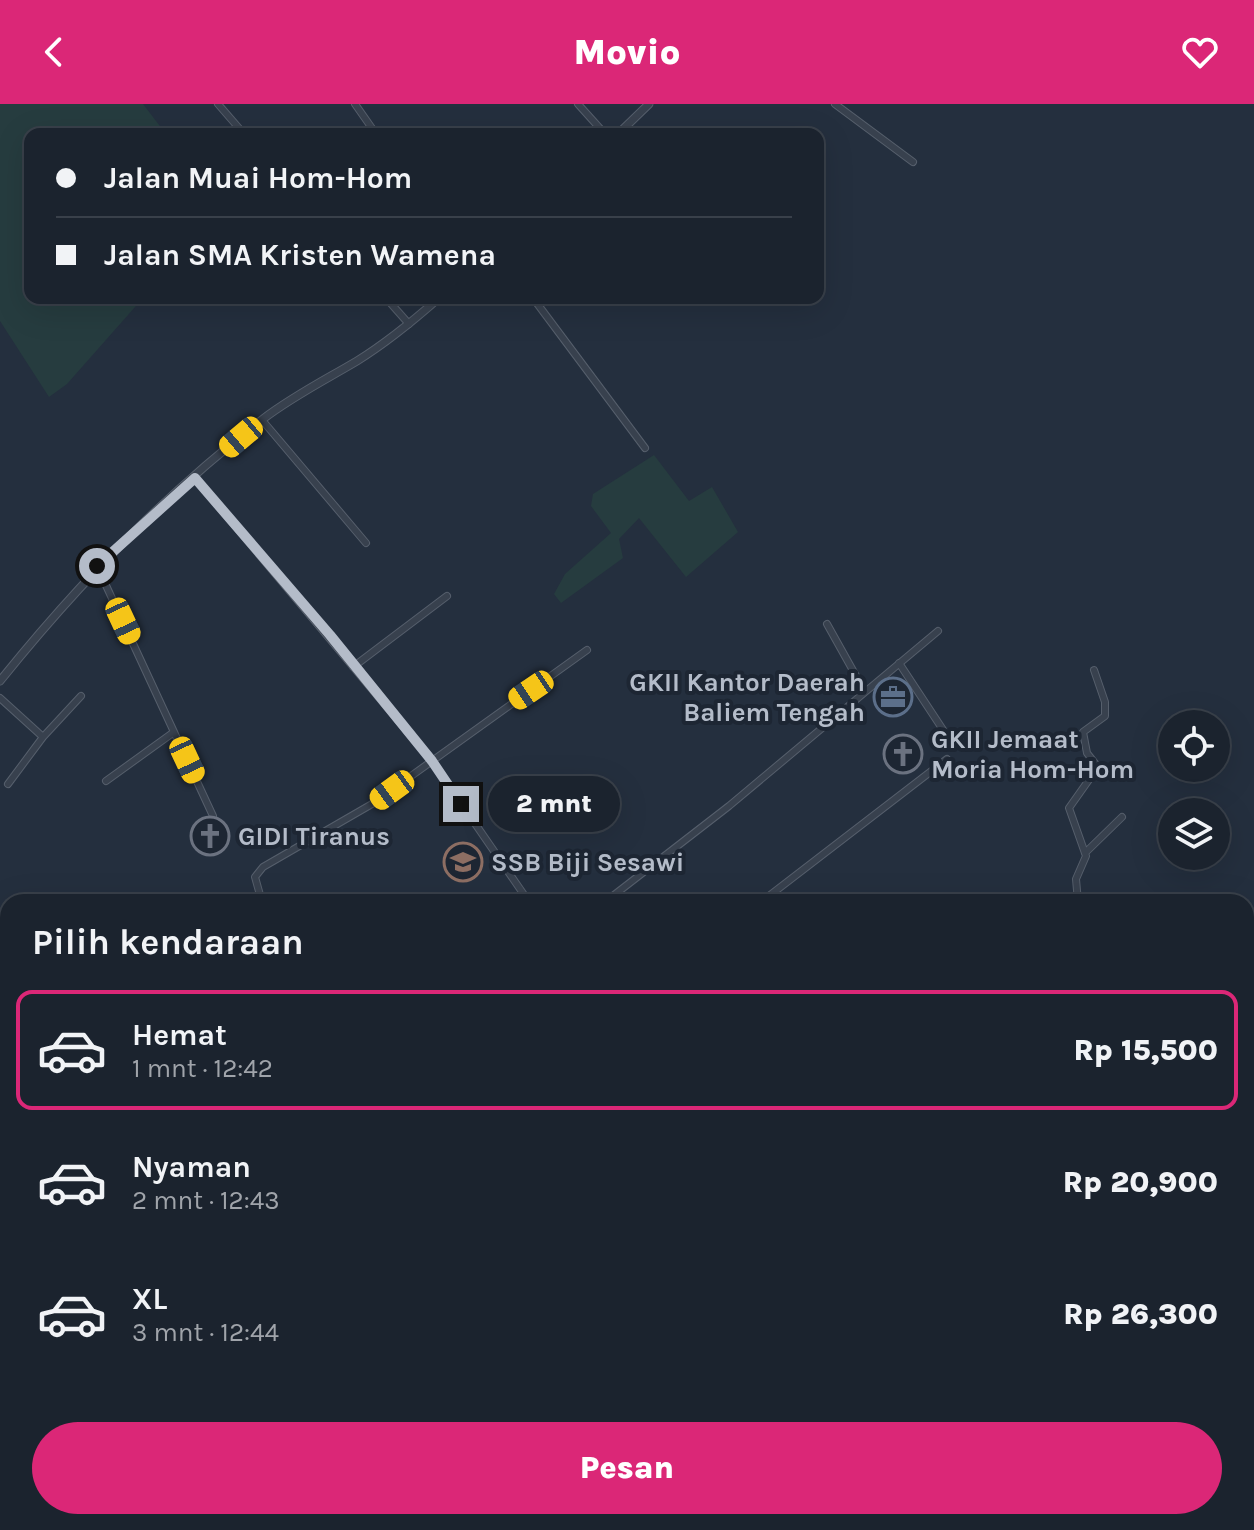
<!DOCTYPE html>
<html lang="id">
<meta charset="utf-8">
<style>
:root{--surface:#1b232e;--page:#242b36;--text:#f1f3f6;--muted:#a0a4aa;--line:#39404a;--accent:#db2777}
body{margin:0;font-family:Karla,sans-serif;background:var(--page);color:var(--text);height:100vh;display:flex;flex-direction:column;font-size:30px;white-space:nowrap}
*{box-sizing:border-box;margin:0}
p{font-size:26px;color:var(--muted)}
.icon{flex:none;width:44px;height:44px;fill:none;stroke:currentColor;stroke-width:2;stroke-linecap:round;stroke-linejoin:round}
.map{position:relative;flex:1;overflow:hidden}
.drawer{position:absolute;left:0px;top:790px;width:1254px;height:636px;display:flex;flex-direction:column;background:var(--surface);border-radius:24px 24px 0 0;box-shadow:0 8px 32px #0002,0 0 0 2px var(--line)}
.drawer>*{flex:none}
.top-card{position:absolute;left:24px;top:24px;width:800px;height:176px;border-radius:16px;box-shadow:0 8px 32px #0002,0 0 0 2px var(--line);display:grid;align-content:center;height:176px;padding:0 32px;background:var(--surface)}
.controls{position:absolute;left:1158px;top:606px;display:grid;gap:16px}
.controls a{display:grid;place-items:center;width:72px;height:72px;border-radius:50%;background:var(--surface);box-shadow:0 8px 32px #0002,0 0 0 2px var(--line);font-size:40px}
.end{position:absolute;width:36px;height:36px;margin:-18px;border:10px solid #b4bcc9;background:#111;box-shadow:0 0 0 4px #111}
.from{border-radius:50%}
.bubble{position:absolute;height:56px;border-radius:28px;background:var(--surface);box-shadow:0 8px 32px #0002,0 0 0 2px var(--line);font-size:26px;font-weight:800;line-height:56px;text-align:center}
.car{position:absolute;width:24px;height:48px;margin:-24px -12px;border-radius:10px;box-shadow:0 0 6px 2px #0007;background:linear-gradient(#f5c518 24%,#345 0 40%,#f5c518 0 76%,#345 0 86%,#f5c518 0)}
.top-card b{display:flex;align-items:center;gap:28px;height:76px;font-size:30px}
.top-card b+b{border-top:2px solid var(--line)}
.top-card i{width:20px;height:20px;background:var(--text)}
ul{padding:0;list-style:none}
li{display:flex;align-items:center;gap:24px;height:120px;margin:0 16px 12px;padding:0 16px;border:4px solid transparent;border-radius:16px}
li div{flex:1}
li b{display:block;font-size:30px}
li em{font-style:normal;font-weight:800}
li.on{border-color:var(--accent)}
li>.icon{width:72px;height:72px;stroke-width:1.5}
h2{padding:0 32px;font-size:36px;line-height:96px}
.action{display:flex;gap:16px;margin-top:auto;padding:16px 32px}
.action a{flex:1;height:92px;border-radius:48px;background:var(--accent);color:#fff;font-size:32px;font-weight:800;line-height:92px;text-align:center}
header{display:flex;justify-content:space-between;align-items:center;height:104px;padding:0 32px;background:var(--accent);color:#fff;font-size:36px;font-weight:800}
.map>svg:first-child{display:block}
.green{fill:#263c3f}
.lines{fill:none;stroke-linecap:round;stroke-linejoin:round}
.stream{stroke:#394c67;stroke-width:2}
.minor-casing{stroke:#565f6c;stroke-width:8}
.tertiary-casing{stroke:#565f6c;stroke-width:9}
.secondary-casing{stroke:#565f6c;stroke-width:10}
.trunk-casing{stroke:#434c59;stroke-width:11}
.minor{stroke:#38414e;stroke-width:6}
.tertiary{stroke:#38414e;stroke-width:7}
.secondary{stroke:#465061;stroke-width:8}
.trunk{stroke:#656462;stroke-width:9}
.route{stroke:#b4bcc9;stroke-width:10}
.labels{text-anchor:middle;stroke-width:8;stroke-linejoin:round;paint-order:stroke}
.poi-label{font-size:26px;font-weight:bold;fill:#b4bcc9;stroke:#1d2633;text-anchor:start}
</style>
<header><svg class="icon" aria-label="back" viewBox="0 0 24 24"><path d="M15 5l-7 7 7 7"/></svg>Movio<svg class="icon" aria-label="heart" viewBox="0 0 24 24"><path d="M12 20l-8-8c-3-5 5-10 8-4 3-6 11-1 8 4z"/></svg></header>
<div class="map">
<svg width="1254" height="1426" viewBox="0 0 1254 1426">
<rect width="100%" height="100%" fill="#242f3e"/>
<path class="green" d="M0,0H143L166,30H30V194H143L67,280L49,293L0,217Z
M654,351L689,397L712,383L738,428L686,473L639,414L619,435L623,454L561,499L554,490L565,470L611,429L591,402L593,390Z"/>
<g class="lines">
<path class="stream" d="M0,1338L8,1342
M128,1418L132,1426"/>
<defs>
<path id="minor" d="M218,0L244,30
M355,0L376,30
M578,0L605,30
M835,0L913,58
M386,194L409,220
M533,194L645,344
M262,316L366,439
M195,374L432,657L529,798
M97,462L174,628L106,677
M827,520L865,588
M899,559L953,641
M353,563L447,492
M0,594L43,633
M174,628L213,712
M8,680L43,633L81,592
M1085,749L1122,713
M262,798L255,773L263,763L372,700L587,546
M605,798L729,702L938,527
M761,798L947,655
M1078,798L1076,775L1086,752L1069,704L1098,663L1087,649L1083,628L1105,612V598L1094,566
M0,937L8,931
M1246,951L1254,945
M1246,1268L1254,1250
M0,1406L8,1413
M13,1418L23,1426
M292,1418L293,1426
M632,1418V1426
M813,1418V1426
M1214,1418L1215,1426
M444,1426L445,1418
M492,1426L493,1418
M546,1426L547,1418"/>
<path id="tertiary" d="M618,30L649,0
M0,577C78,480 164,391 263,315C293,292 325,276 357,257C386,239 413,217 439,194"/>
<path id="secondary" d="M950,1426L959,1418
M961,1426L969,1418"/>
<path id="trunk" d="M0,1063L8,1067
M1246,1297L1254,1301"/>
</defs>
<use href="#minor" class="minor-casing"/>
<use href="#tertiary" class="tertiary-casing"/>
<use href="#secondary" class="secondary-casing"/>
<use href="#trunk" class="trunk-casing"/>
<use href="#minor" class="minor"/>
<use href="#tertiary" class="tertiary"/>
<use href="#secondary" class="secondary"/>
<use href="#trunk" class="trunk"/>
</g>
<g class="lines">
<path class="route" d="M97,462L195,374L330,531L432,657L461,700"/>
</g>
<defs>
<symbol id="office-ring" viewBox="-11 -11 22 22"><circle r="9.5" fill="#1d2633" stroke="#5c6f8a" stroke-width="1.5"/><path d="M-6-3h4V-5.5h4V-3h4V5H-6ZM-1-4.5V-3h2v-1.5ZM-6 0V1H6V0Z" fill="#5c6f8a"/></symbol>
<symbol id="church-ring" viewBox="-11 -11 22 22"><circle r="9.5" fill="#1d2633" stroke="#6b7280" stroke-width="1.5"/><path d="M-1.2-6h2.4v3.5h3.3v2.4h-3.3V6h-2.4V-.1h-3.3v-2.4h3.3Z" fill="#6b7280"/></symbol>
<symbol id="school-ring" viewBox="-11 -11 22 22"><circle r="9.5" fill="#1d2633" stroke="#8d6e63" stroke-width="1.5"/><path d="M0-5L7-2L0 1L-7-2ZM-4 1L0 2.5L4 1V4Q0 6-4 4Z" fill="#8d6e63"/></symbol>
</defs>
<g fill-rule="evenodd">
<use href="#office-ring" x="871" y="571" width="44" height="44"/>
<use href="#church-ring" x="881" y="628" width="44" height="44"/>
<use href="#church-ring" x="188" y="710" width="44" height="44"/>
<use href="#school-ring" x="441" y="736" width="44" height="44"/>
</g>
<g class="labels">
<g class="poi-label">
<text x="865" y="587" text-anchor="end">GKII Kantor Daerah<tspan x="865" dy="30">Baliem Tengah</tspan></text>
<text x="931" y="644">GKII Jemaat<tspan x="931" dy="30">Moria Hom-Hom</tspan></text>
<text x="238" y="741">GIDI Tiranus</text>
<text x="491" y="767">SSB Biji Sesawi</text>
</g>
</g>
</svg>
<div class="controls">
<a><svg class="icon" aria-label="locate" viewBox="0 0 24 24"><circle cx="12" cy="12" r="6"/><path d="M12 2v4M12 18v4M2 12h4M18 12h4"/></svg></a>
<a><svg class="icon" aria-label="layers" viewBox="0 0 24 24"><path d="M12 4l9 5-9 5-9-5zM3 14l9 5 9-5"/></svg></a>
</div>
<i class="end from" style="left:97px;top:462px"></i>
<i class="end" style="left:461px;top:700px"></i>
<div class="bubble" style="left:488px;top:672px;width:132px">2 mnt</div>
<i class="car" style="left:241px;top:333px;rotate:230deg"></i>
<i class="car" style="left:123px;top:517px;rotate:155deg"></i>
<i class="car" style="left:531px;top:586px;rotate:236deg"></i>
<i class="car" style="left:187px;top:656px;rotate:155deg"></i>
<i class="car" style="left:392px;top:686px;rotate:234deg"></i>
<div class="top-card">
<b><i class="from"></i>Jalan Muai Hom-Hom</b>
<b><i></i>Jalan SMA Kristen Wamena</b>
</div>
<section class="drawer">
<h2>Pilih kendaraan</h2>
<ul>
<li class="on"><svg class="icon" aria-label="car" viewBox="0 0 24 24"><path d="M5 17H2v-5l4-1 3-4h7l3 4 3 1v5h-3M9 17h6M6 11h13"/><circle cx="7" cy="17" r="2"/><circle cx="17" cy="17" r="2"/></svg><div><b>Hemat</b><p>1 mnt · 12:42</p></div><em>Rp 15,500</em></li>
<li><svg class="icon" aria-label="car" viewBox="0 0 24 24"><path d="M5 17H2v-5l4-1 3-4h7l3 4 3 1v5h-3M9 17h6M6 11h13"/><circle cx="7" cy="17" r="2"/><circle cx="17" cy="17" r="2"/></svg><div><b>Nyaman</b><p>2 mnt · 12:43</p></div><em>Rp 20,900</em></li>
<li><svg class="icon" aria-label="car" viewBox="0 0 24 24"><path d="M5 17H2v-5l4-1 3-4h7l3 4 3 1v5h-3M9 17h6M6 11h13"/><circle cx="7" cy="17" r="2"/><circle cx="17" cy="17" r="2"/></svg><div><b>XL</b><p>3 mnt · 12:44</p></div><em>Rp 26,300</em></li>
</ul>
<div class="action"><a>Pesan</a></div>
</section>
</div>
